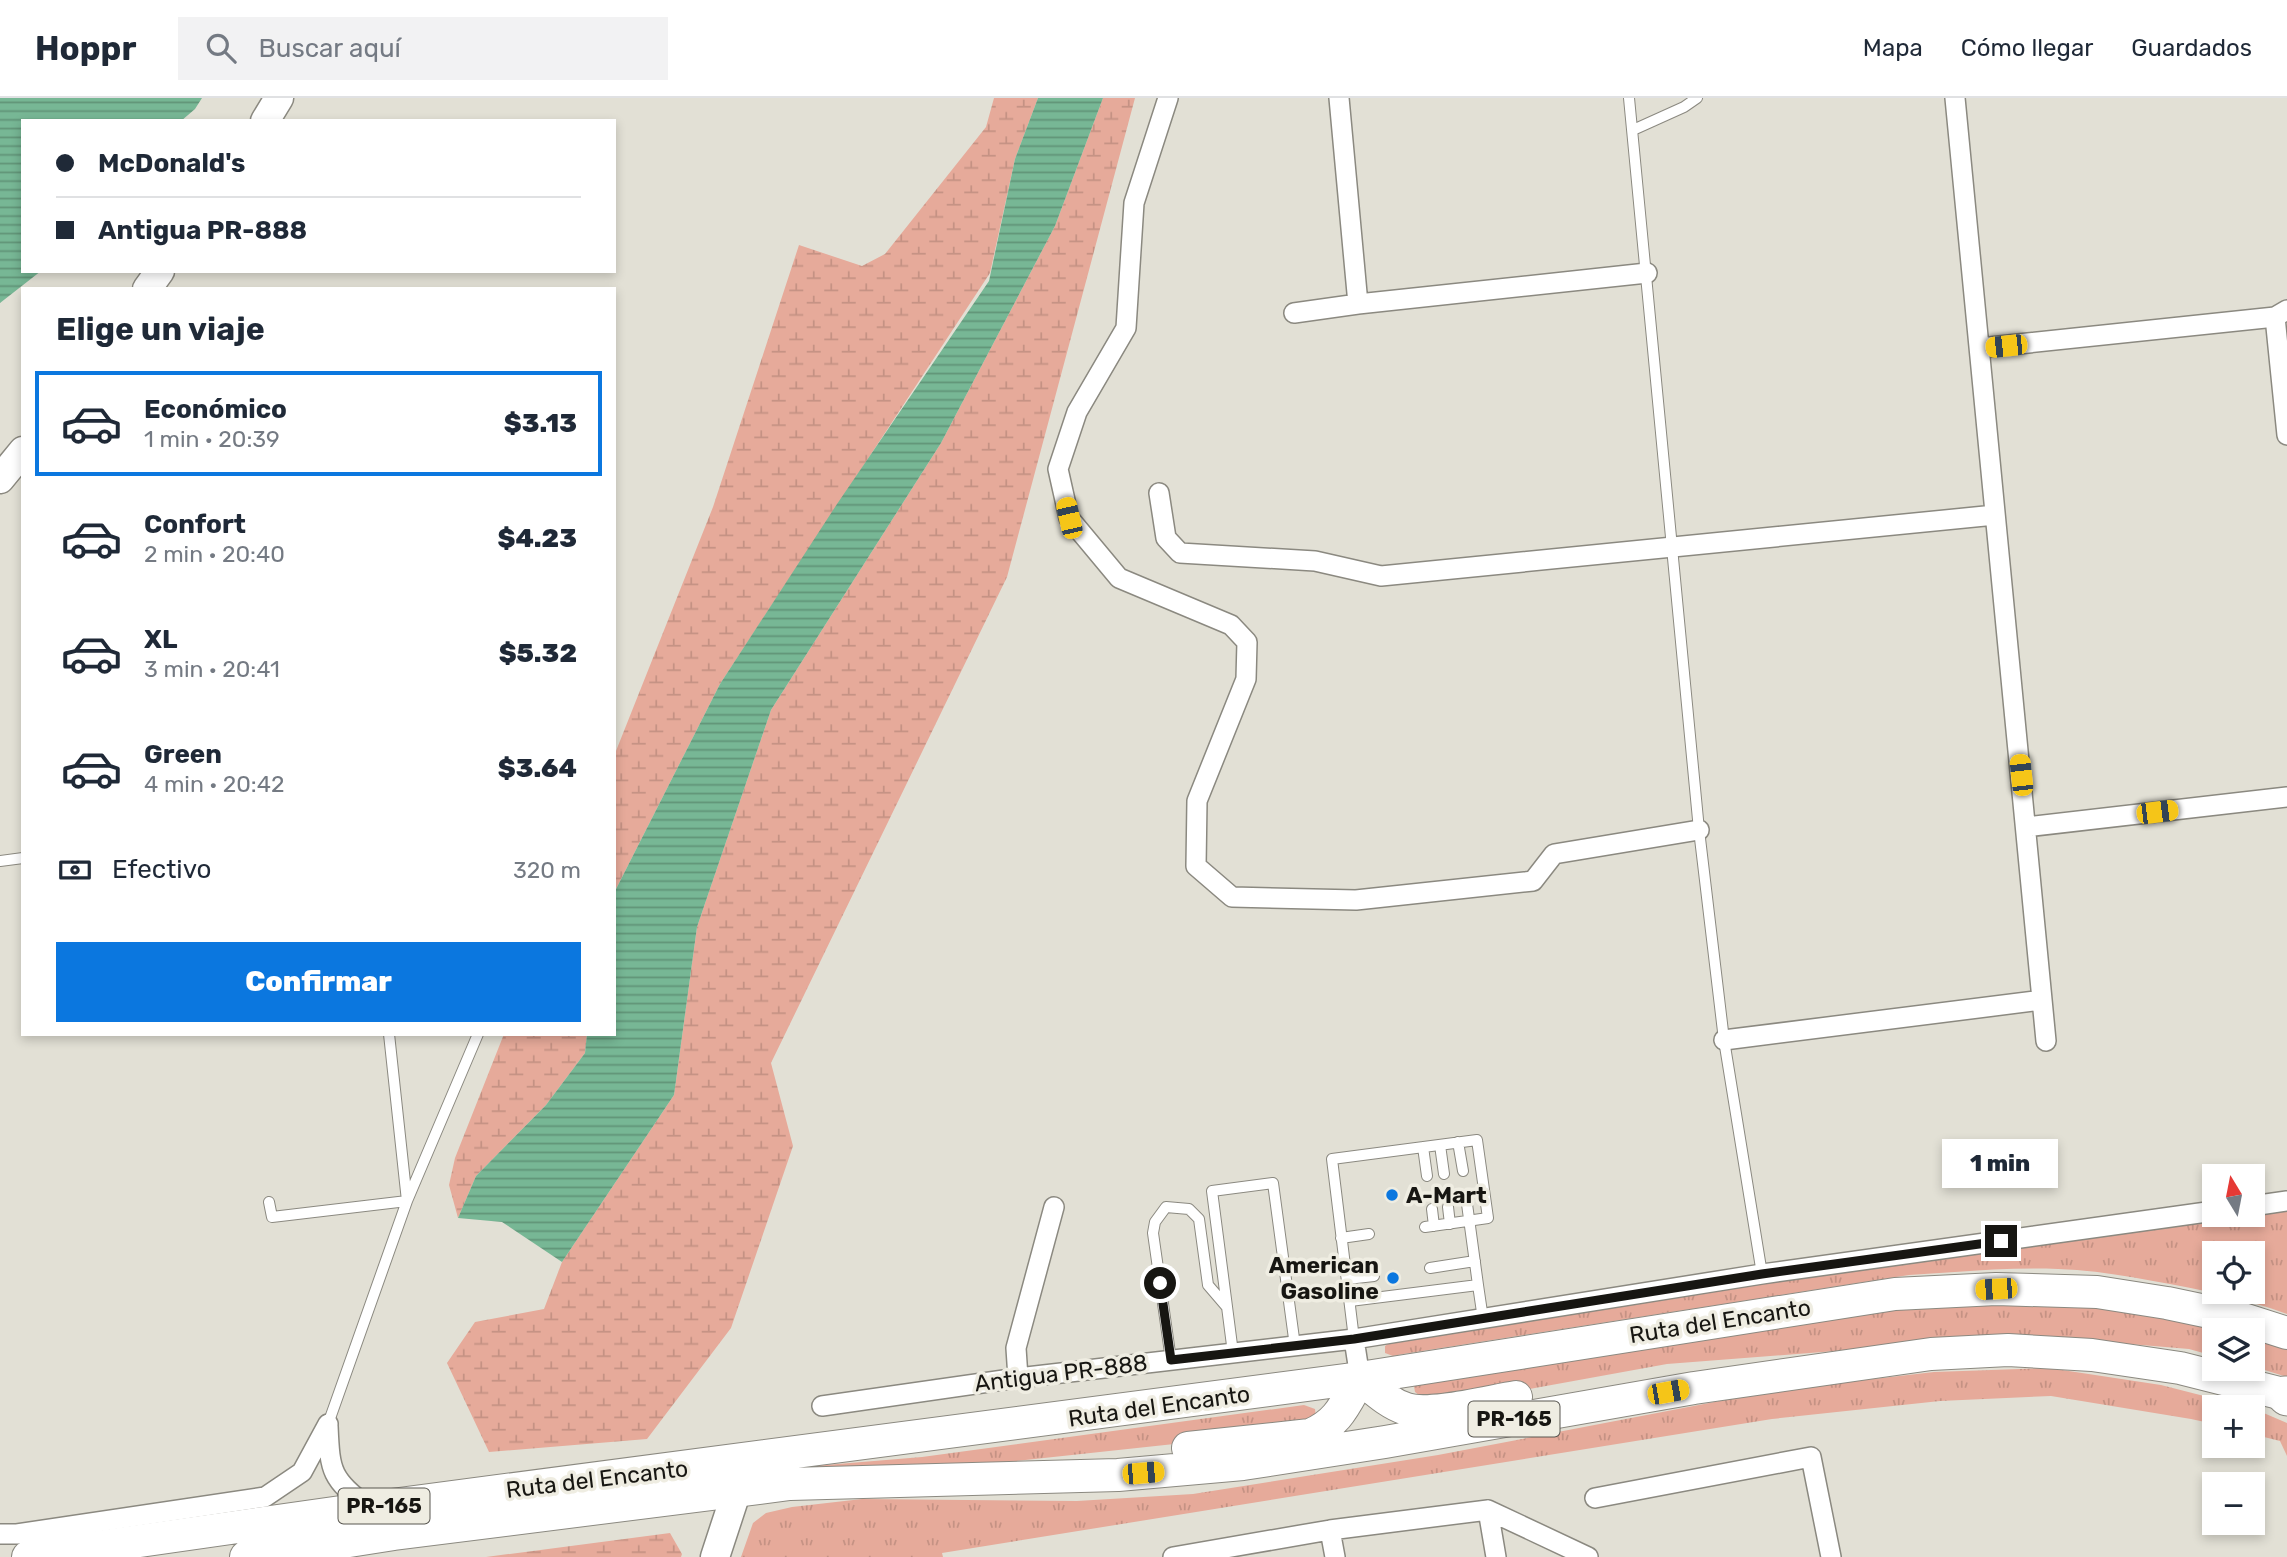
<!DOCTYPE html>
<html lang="es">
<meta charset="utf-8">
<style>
:root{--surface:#fff;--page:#f2f2f3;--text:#1f2937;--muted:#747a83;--line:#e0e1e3;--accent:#0b77df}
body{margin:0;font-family:Rubik,sans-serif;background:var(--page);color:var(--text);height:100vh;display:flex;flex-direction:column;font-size:26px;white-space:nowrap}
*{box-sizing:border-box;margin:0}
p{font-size:23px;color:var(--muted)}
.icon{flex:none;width:38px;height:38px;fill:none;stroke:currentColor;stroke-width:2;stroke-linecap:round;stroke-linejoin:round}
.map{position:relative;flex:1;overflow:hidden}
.panel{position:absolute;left:21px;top:189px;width:595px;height:749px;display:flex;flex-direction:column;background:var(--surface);border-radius:0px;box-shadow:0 4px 10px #0003}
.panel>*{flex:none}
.top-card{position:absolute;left:21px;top:21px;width:595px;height:154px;border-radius:0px;box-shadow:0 4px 10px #0003;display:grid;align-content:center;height:154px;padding:0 35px;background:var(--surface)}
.needle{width:46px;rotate:350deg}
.buttons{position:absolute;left:2202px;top:1066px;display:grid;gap:14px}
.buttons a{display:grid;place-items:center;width:63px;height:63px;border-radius:0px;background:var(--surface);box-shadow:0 4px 10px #0003;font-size:35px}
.end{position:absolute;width:32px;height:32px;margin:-16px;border:9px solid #171612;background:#fff;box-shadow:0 0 0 4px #fff}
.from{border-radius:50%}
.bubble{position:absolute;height:49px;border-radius:0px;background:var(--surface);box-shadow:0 4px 10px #0003;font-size:23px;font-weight:800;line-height:49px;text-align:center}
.car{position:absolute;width:21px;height:42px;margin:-21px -10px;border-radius:9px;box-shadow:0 0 5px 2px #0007;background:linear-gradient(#f5c518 24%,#345 0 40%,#f5c518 0 76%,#345 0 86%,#f5c518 0)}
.top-card b{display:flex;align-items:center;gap:24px;height:66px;font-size:26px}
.top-card b+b{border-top:2px solid var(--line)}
.top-card i{width:18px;height:18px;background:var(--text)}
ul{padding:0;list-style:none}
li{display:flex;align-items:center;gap:21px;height:105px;margin:0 14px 10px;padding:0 21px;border:4px solid transparent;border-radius:0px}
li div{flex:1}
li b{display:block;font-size:26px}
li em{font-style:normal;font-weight:800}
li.on{border-color:var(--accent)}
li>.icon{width:63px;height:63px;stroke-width:1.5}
h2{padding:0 35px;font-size:32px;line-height:84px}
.pay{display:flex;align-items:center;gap:18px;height:77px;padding:0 35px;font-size:26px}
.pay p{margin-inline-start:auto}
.action{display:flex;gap:14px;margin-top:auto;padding:14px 35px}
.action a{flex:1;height:80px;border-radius:0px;background:var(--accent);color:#fff;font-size:28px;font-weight:800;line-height:80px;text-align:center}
header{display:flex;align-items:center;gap:42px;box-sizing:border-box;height:98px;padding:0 35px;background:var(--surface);border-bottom:2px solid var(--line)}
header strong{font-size:33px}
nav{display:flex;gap:38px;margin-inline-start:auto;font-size:24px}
.search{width:490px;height:63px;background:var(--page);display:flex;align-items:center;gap:18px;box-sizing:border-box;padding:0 24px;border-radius:0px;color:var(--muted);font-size:26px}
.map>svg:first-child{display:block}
.grass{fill:url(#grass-tufts);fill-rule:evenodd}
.wetland{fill:url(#wetland-marsh)}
.water{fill:url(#water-rules)}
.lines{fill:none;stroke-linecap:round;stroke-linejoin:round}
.lane-casing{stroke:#8b8980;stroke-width:12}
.street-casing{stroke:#8b8980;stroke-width:22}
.secondary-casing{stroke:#8b8980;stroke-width:31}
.primary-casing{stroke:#8b8980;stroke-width:34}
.highway-casing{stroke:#8b8980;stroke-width:39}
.lane{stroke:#fff;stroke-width:10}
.street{stroke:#fff;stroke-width:19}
.secondary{stroke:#fff;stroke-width:28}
.primary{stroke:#fff;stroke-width:32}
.highway{stroke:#fff;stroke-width:37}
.route{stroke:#171612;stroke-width:9}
.poi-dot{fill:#0b77df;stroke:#efede2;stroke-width:2.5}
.labels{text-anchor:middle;stroke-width:7;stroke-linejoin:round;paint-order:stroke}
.shield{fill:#efede2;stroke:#585650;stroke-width:2}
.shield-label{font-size:21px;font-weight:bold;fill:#171612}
.poi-label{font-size:23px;font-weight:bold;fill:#171612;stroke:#efede2;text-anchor:start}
.street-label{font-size:23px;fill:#171612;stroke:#efede2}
</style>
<header>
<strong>Hoppr</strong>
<div class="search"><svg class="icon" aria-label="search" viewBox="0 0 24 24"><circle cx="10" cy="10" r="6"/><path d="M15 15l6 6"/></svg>Buscar aquí</div>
<nav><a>Mapa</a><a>Cómo llegar</a><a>Guardados</a></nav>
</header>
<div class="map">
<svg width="2287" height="1459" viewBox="0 0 2287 1459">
<defs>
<pattern id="grass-tufts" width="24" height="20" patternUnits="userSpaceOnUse" patternTransform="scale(1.75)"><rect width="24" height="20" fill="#e6aa9a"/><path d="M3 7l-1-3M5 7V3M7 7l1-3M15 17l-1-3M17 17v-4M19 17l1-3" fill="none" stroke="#c59284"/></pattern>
<pattern id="wetland-marsh" width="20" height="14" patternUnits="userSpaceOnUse" patternTransform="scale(1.75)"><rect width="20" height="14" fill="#e6aa9a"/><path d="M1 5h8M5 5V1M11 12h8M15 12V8" fill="none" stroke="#c59284"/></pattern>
<pattern id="water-rules" width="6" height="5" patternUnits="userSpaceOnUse" patternTransform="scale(1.75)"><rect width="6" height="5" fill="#77b795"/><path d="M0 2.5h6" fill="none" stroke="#619478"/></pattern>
</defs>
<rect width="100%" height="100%" fill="#e2e0d5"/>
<path class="grass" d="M2287,1112V1216C2244,1200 2198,1191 2153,1183C2122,1177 2089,1172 2058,1171C2008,1169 1958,1174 1909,1177L1403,1256L1393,1258L1385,1255V1248L1392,1243L1904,1164ZM2214,1155H2252V1194H2214Z
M1946,1202L2100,1207L2235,1232H2214V1258L2189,1251L2106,1244L1886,1249L1667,1266L1447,1306L1424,1301L1415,1294L1414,1288L1790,1220Z
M2252,1237L2287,1246V1279L2252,1268Z
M2049,1270L2161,1287L2247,1309H2214V1326L2191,1321L2051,1298L1940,1303L1772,1321L942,1455L943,1459H741L753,1425L766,1415L792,1409L862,1401L1077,1403L1193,1396L1438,1357L1777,1292L1934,1274Z
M1304,1307L1315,1311L1316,1320L1304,1332L915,1374L778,1371L922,1359Z
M2252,1310L2287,1325V1358L2280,1343L2252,1336Z"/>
<path class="wetland" d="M994,0H1038L1015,61L990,175L720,586L614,795V658L713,409L799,147L862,168L885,156L986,29Z
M1103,0H1135L1007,479L771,965L793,1048L731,1230L647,1341L489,1354L447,1265L475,1224L544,1211L562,1164L674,997L697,829L771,612L941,345L1055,128Z
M504,936H587L585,955L546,1007L476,1078L458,1120L449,1087L455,1060Z
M670,1435L682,1456L681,1459H486Z"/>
<path class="water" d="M0,0H202L195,11L181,23H23V173H41L0,205Z
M1038,0H1103L1055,128L941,345L771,612L697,829L674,997L562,1164L502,1124L458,1120L476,1078L546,1007L585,955L587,936H614V795L720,586L837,406L989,183L1015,61Z"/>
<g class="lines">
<defs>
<path id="lane" d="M1629,0L1699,732L1724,942L1762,1176
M1633,32L1684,9L1697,0
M0,763L23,760
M1458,1044L1463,1073
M1440,1047L1444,1076
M1423,1049L1427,1078
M269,1104L272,1119L407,1103L478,936
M1448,1109L1450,1126
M1432,1111L1434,1128
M1341,1140L1369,1136
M1430,1170L1475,1163
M1347,1181L1374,1178
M1478,1187L1483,1221
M1350,1203L1478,1187L1467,1106
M1354,1241L1332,1061L1477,1042L1488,1120L1425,1129
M1233,1255L1212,1093L1273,1085L1295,1248
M1171,1262L1153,1135L1155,1124L1166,1109L1189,1111L1199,1121L1208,1187L1226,1208
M328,1326L407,1103L389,936"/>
<path id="street" d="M1168,0L1134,105L1126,230L1077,314L1058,371L1069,420L1119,480L1231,527L1247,544L1246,581L1197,703L1196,768L1232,799L1356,802L1533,783L1554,756L1699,732
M1339,0L1358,206
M1955,0L2046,943
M1294,215L1358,206L1647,175
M2275,219L2287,337
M1980,250L2275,219L2287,212
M1159,395L1166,440L1180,455L1315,463L1381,478L1995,417
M2026,729L2287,699
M1724,942L2042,902
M2252,1108L2287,1103
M1354,1241L1360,1280
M1018,1280L1016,1250L1054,1109
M822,1308L1018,1280L1354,1241L1762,1176L2214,1113
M328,1328C330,1375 331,1380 369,1410
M1595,1400L1811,1359L1831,1459
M1488,1412L1496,1459
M1330,1432L1335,1459
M0,1436H17L265,1399L302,1374L328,1326
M1173,1459L1330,1432L1488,1412L1588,1459"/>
<path id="secondary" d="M265,23L279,0
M147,191L160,173
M0,381L23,353
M715,1459L737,1392L738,1374"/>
<path id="primary" d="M1188,1350L1310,1337C1339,1325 1345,1306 1360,1280C1375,1292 1388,1305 1406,1311C1429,1319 1490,1303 1516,1299
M28,1459L369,1410L1360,1280L1895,1196L1996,1191L2097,1194L2167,1205L2243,1221L2287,1235
M246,1459L394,1436L790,1386L1118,1377L1243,1366L1385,1344L1694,1290L1931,1256L2008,1252L2092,1257L2180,1270L2287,1297"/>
<path id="highway" d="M2285,1297L2287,1299"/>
</defs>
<use href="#lane" class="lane-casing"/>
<use href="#street" class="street-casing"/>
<use href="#secondary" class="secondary-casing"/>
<use href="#primary" class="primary-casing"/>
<use href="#highway" class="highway-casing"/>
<use href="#lane" class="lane"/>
<use href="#street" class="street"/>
<use href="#secondary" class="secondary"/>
<use href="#primary" class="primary"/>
<use href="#highway" class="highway"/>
</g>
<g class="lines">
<path class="route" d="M1160,1185L1171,1262L1354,1241L1762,1176L2001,1143"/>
</g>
<g class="poi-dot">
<circle cx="1392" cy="1097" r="7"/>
<circle cx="1393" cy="1180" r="7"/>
</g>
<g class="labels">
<g class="shield">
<rect x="1468.5" y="1303.5" width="91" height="35" rx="5"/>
<rect x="338.5" y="1390.5" width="91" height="35" rx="5"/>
</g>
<g class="shield-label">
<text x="1514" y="1328">PR-165</text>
<text x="384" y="1415">PR-165</text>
</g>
<g class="poi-label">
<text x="1406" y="1105">A-Mart</text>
<text x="1379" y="1175" text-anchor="end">American<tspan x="1379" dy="26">Gasoline</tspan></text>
</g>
<g class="street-label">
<text transform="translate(1720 1223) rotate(-9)" y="8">Ruta del Encanto</text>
<text transform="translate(1061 1275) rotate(-7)" y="8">Antigua PR-888</text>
<text transform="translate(1159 1308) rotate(-8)" y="8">Ruta del Encanto</text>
<text transform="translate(597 1381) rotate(-7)" y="8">Ruta del Encanto</text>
</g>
</g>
</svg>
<div class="buttons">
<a><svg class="needle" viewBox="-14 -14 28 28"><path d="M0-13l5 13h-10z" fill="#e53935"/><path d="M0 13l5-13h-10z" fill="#747a83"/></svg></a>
<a><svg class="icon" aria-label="locate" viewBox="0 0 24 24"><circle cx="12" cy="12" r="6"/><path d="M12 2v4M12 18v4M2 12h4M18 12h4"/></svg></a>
<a><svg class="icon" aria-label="layers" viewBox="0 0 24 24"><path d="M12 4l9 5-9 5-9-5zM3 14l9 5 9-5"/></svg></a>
<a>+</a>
<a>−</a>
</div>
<i class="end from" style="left:1160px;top:1185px"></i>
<i class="end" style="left:2001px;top:1143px"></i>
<div class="bubble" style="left:1942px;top:1041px;width:116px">1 min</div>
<i class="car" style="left:2006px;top:248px;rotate:264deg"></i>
<i class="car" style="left:1069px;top:420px;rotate:347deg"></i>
<i class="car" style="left:2021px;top:677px;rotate:354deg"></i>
<i class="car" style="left:2157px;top:714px;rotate:83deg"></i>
<i class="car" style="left:1996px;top:1191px;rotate:267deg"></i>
<i class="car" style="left:1668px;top:1294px;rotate:80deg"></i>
<i class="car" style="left:1143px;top:1375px;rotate:85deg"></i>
<div class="top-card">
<b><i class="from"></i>McDonald's</b>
<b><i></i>Antigua PR-888</b>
</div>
<section class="panel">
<h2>Elige un viaje</h2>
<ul>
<li class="on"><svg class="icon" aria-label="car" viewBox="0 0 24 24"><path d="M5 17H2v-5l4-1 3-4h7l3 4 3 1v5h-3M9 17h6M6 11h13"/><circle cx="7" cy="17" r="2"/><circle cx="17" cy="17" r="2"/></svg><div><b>Económico</b><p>1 min · 20:39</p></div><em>$3.13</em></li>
<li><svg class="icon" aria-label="car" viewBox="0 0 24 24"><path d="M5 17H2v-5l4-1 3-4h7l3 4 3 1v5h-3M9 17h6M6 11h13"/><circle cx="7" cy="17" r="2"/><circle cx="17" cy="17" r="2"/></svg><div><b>Confort</b><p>2 min · 20:40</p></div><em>$4.23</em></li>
<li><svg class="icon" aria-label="car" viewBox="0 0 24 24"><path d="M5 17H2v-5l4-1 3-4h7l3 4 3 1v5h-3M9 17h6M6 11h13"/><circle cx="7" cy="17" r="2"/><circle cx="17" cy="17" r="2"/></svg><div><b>XL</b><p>3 min · 20:41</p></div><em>$5.32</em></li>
<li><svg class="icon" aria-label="car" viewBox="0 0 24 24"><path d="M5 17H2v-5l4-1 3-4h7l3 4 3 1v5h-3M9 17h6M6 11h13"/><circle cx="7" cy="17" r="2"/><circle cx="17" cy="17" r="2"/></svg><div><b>Green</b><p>4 min · 20:42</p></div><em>$3.64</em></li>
</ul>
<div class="pay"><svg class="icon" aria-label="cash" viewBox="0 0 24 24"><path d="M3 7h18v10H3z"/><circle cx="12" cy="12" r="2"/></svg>Efectivo<p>320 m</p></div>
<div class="action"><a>Confirmar</a></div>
</section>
</div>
